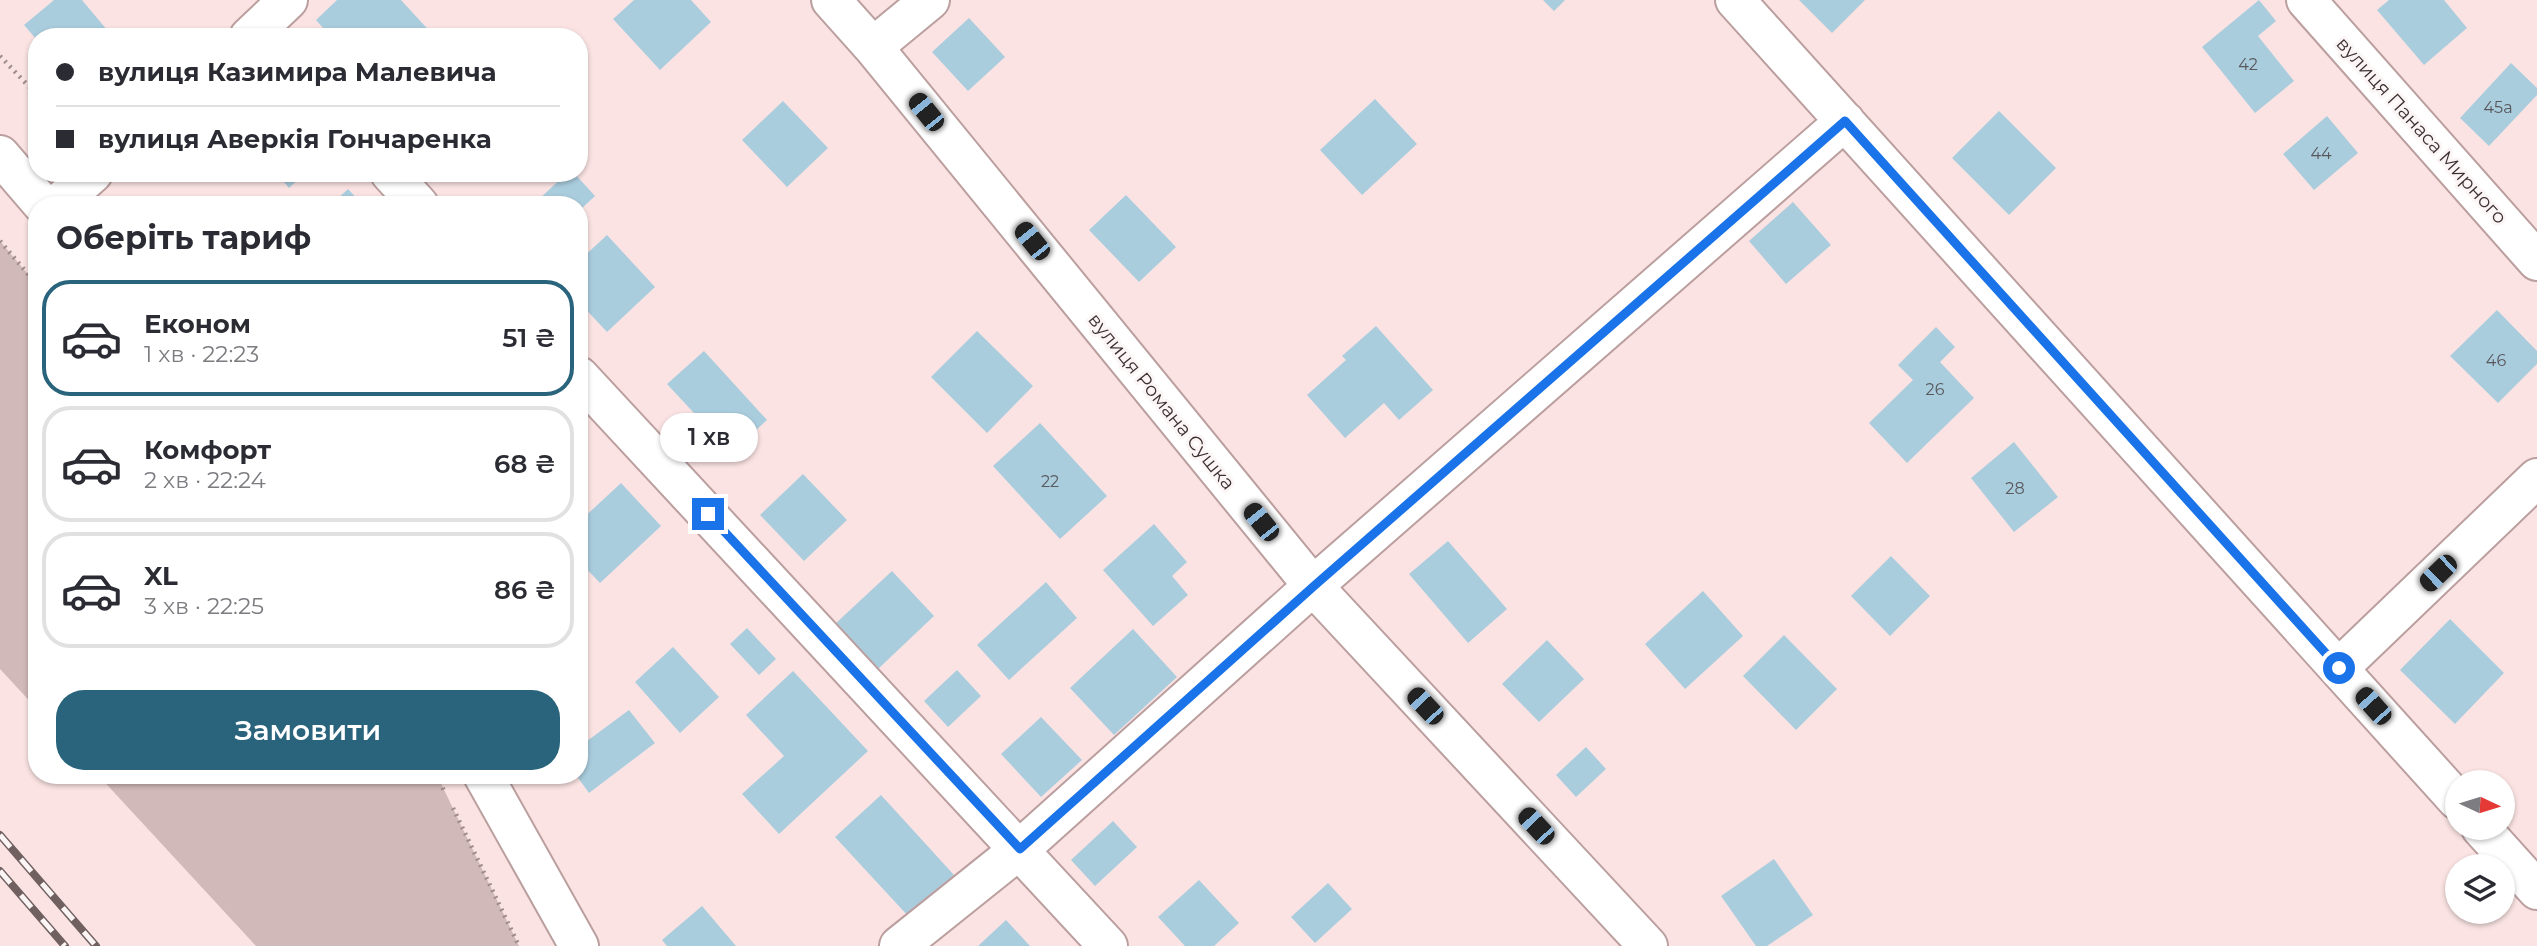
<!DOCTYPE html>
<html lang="uk">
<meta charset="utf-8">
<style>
:root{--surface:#fff;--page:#f2f2f3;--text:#2b2b33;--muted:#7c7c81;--line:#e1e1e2;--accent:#29647c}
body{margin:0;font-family:Montserrat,sans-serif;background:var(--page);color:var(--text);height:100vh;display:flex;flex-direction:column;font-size:26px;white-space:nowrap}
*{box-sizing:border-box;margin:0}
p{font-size:23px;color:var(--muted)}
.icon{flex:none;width:38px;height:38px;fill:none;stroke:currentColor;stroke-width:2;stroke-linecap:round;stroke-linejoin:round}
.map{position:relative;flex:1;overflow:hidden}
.sheet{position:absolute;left:28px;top:196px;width:560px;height:588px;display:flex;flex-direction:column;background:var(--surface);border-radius:28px;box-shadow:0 2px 5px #0004}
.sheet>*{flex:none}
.guide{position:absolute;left:28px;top:28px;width:560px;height:154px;border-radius:28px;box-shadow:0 2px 5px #0004;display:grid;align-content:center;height:154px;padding:0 28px;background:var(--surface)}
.needle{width:46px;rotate:94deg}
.buttons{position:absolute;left:2445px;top:770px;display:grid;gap:14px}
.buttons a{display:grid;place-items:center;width:70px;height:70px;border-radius:50%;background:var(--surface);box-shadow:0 2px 5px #0004;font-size:35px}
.end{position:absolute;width:32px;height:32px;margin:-16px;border:9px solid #1a73e8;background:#fff;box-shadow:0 0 0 4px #fff}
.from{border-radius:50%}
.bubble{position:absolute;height:49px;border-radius:24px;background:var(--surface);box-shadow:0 2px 5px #0004;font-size:23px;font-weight:600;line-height:49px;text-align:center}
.car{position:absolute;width:21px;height:42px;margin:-21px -10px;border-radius:9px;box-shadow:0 0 5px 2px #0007;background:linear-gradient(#222 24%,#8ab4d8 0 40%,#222 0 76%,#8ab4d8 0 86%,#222 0)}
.guide b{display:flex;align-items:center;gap:24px;height:66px;font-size:26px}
.guide b+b{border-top:2px solid var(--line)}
.guide i{width:18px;height:18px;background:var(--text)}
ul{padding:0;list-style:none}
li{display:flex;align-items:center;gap:21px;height:116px;margin:0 14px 10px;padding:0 14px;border:4px solid var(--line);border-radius:28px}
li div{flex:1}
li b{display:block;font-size:26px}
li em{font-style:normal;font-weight:600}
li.current{border-color:var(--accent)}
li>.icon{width:63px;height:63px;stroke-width:1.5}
h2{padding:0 28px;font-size:32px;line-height:84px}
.cta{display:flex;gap:14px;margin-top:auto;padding:14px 28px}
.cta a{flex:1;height:80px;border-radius:28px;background:var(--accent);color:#fff;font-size:28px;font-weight:600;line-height:80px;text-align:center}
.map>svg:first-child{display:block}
.green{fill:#d2b9b9}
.building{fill:#aacdde}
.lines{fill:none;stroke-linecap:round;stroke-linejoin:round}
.street-casing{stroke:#bb9f9f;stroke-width:42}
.secondary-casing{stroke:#bb9f9f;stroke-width:42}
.path{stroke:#9e8c8c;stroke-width:4.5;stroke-dasharray:2 5;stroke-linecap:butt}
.street{stroke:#fff;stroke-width:38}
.secondary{stroke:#fff;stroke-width:38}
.rail-casing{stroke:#706060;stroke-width:8}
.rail{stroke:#fbf5f5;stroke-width:5;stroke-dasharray:16;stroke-linecap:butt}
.route{stroke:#1a73e8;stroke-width:9}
.labels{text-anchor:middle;stroke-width:6;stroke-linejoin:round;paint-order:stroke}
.number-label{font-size:16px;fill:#58575c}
.street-label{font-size:19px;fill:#3c3030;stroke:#fbf5f5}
</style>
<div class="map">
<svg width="2537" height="946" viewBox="0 0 2537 946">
<rect width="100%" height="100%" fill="#fbe3e3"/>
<path class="green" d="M0,241L37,285V709L0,669Z
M98,775H437L519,946H256Z"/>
<path class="building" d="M54,0H82L113,37H37V40L24,25Z
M337,0H401L435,37H331L316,20Z
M634,0H691L711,22L660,70L613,19Z
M1543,0H1565L1554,11Z
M1799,0H1865L1832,33Z
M2259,0L2276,21L2258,36L2294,81L2255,113L2202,47Z
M2389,0H2444L2467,28L2424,65L2377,10Z
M969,18L1005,57L968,91L932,52Z
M2511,63L2537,88V95L2489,146L2460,118Z
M1375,99L1417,144L1362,195L1320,150Z
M783,101L828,148L787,187L742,140Z
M1999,111L2056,168L2009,215L1952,158Z
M2327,116L2358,153L2314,190L2283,154Z
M276,173H305L289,188Z
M567,173H574L595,196L579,211V205H543L538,200Z
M348,189L363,205H331Z
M1126,195L1176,247L1139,282L1089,230Z
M1793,202L1831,245L1786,284L1749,241Z
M607,235L655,287L607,332L579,302V261Z
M2497,310L2537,351V364L2498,403L2450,356Z
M1376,326L1433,390L1399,420L1384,403L1345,438L1307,395L1346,360L1342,356Z
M1936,327L1955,347L1940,362L1974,398L1907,463L1869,423L1913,380L1898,365Z
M977,331L1033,386L987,433L931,377Z
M704,351L767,420L731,453L667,384Z
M1040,423L1107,496L1060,539L993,466Z
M2014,442L2058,497L2014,532L1971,478Z
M803,474L847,520L804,561L760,515Z
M621,483L661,526L600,583L579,561V522Z
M1154,524L1187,562L1172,576L1188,595L1153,626L1103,570Z
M1448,541L1507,609L1468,643L1409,574Z
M1891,556L1930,596L1890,636L1851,596Z
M892,571L934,616L878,669L835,624Z
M1046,582L1077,618L1009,680L977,645Z
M1703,591L1743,636L1685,689L1645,644Z
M2450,619L2504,673L2455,724L2400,670Z
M747,628L776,659L759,675L730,644Z
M1133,629L1177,677L1114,735L1070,688Z
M1784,635L1837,689L1796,730L1743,676Z
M1547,640L1584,679L1539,722L1502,684Z
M673,647L719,697L680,733L635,682Z
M957,670L981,696L948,727L924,701Z
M793,671L868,751L779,834L742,794L784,756L746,715Z
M629,710L655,743L589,793L576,775H579V747Z
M1041,717L1082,760L1041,797L1001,754Z
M1586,747L1606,769L1576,797L1556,775Z
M881,795L954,875L909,917L835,837Z
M1113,821L1137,847L1095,886L1071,860Z
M1774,859L1813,915L1767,946H1756L1721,896Z
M1199,880L1239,923L1214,946H1185L1158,917Z
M1328,883L1352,909L1315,943L1291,917Z
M702,906L736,946H667L662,940Z
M1006,920L1030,946H978Z"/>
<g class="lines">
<defs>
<path id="street" d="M831,0L873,47L1313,586L1648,946
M1735,0L2457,800
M2306,0L2537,261
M249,37L288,0
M873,47L930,0
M390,173L419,205
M57,205L93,173
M579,376L1108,946
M2339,668L2537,478
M2481,828L2537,890
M899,946L1020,849L1313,586L1845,121"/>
<path id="secondary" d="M0,155L43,205
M483,775L579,946"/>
</defs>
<use href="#street" class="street-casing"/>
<use href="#secondary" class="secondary-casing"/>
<path class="path" d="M0,56L37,95
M0,241L37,285
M437,775L444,791
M453,808L519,946"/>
<use href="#street" class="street"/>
<use href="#secondary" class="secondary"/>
<defs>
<path id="rail" d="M0,835L96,946
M0,871L65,946"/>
</defs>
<use href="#rail" class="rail-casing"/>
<use href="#rail" class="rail"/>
</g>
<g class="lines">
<path class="route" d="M708,514L1020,849L1314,586L1845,121L2339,668"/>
</g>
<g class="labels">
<g class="number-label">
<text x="2248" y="70">42</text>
<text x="2498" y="113">45а</text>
<text x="2321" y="159">44</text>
<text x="2496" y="366">46</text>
<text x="1935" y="395">26</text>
<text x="1050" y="487">22</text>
<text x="2015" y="494">28</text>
</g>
<g class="street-label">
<text transform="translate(2422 130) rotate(48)" y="7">вулиця Панаса Мирного</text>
<text transform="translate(1162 401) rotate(51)" y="7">вулиця Романа Сушка</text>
</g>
</g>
</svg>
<div class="buttons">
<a><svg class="needle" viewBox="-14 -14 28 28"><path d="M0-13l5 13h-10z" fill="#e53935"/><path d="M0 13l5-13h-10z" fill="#7c7c81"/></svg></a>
<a><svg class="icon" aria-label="layers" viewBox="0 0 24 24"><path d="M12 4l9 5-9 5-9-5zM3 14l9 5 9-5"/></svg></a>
</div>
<i class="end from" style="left:2339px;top:668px"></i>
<i class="end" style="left:708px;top:514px"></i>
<div class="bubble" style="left:660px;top:413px;width:98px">1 хв</div>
<i class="car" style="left:926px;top:112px;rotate:321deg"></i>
<i class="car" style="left:1032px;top:241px;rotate:321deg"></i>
<i class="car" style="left:1261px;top:522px;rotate:321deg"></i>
<i class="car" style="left:2438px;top:573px;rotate:226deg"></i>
<i class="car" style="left:1425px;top:706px;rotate:317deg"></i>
<i class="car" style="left:2373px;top:706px;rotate:318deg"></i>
<i class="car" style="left:1536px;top:826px;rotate:317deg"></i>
<div class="guide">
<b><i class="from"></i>вулиця Казимира Малевича</b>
<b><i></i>вулиця Аверкія Гончаренка</b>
</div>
<section class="sheet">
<h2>Оберіть тариф</h2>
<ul>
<li class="current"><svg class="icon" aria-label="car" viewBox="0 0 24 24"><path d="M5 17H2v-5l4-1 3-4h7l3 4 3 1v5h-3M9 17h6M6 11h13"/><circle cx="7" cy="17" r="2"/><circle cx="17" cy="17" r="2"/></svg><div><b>Економ</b><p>1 хв · 22:23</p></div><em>51 ₴</em></li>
<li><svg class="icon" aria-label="car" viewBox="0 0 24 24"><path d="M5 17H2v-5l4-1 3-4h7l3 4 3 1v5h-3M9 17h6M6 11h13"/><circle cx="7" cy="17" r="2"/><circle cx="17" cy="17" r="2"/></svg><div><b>Комфорт</b><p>2 хв · 22:24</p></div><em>68 ₴</em></li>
<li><svg class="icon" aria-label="car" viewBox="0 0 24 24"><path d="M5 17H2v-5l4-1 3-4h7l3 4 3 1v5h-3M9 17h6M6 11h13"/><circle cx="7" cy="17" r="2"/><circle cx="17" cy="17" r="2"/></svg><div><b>XL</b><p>3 хв · 22:25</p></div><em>86 ₴</em></li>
</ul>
<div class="cta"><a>Замовити</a></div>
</section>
</div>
